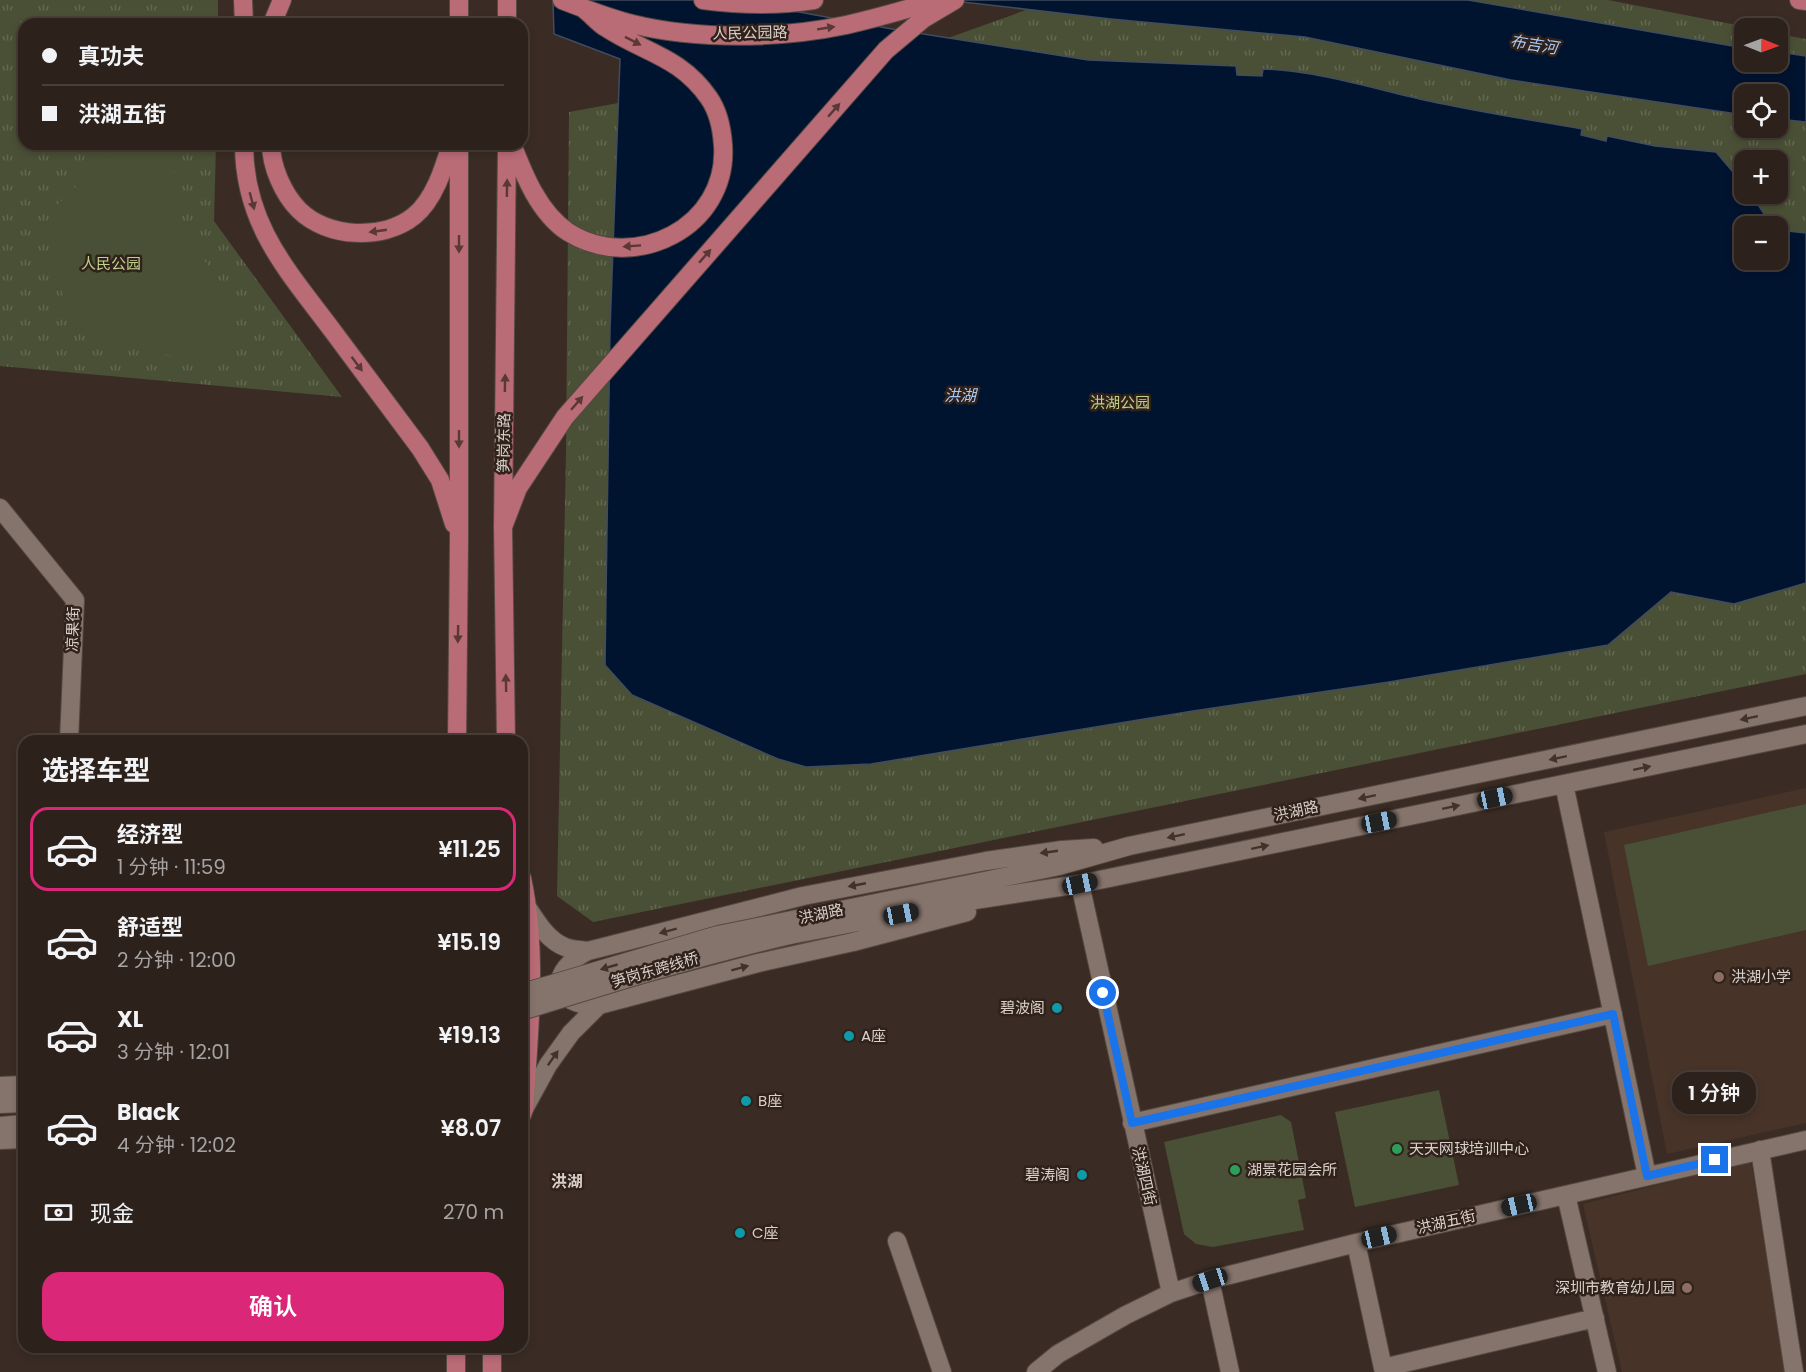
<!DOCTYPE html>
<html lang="zh">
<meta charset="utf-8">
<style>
:root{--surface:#2c211b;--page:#382e28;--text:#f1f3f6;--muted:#a6a3a3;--line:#483e3a;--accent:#db2777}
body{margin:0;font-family:Poppins,"Noto Sans SC",sans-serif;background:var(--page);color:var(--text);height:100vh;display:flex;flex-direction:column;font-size:22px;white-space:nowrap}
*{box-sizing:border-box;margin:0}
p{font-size:20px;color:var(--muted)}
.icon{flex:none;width:33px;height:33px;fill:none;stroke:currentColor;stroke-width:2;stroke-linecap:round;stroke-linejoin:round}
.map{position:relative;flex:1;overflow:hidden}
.sheet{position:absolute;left:18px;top:735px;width:510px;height:618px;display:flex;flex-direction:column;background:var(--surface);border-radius:18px;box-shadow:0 3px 9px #0003,0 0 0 2px var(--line)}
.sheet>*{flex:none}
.banner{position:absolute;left:18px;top:18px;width:510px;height:132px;border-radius:18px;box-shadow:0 3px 9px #0003,0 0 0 2px var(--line);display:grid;align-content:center;height:132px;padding:0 24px;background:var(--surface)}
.needle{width:39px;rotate:91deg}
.controls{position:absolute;left:1734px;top:18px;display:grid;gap:12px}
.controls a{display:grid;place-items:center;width:54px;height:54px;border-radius:12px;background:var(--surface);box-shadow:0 3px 9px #0003,0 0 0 2px var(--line);font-size:30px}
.end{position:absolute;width:27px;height:27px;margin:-14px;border:8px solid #1a73e8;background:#fff;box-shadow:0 0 0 3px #fff}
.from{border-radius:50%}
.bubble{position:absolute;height:42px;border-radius:18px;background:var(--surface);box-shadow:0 3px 9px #0003,0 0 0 2px var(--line);font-size:20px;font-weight:600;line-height:42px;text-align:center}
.car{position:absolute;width:18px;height:36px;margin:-18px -9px;border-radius:8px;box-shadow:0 0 4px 2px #0007;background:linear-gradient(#222 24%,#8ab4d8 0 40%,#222 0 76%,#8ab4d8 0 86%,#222 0)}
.banner b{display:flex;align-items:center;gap:21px;height:57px;font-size:22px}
.banner b+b{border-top:2px solid var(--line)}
.banner i{width:15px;height:15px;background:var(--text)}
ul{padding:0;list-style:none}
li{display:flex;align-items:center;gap:18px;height:84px;margin:0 12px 9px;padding:0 12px;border:3px solid transparent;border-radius:18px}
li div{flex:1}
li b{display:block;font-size:22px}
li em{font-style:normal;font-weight:600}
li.active{border-color:var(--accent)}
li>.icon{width:54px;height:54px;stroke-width:1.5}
h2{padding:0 24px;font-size:27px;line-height:72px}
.pay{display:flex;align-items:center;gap:15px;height:66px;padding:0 24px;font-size:22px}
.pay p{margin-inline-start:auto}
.primary-button{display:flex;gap:12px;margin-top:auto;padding:12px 24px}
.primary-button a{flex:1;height:69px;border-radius:18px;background:var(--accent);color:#fff;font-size:24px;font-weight:600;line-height:69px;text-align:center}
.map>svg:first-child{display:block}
.built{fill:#473327}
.park{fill:url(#park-tufts);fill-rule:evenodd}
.garden{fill:#495035}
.water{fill:#00132f;stroke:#414c5e;stroke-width:1.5}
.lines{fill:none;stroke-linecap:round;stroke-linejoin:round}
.minor-casing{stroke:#554942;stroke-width:20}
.major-casing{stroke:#554942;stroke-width:20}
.minor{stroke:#85746b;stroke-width:18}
.major{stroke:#b96b76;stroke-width:18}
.minor-bridge-casing{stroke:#554942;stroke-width:20;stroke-linecap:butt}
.minor-bridge{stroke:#85746b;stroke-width:18}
.oneway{fill:#593836}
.oneway2{fill:#41322a}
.route{stroke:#1a73e8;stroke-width:8}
.education-dot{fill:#8d6e63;stroke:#30221a;stroke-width:2}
.culture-dot{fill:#0f9aa8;stroke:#30221a;stroke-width:2}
.leisure-dot{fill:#2e9e5b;stroke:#30221a;stroke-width:2}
.labels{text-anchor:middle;stroke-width:5;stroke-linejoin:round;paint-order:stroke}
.street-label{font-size:15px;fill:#d9d0cb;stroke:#30221a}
.park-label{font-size:15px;fill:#bfd18b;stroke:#30221a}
.poi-label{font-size:15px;fill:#d9d0cb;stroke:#30221a;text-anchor:start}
.water-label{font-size:16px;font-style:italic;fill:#a7caf9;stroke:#30221a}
.neighbourhood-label{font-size:16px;font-weight:bold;fill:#d9d0cb;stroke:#30221a}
</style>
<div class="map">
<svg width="1806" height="1372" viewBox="0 0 1806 1372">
<defs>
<pattern id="park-tufts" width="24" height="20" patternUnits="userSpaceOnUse" patternTransform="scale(1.5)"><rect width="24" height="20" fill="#495035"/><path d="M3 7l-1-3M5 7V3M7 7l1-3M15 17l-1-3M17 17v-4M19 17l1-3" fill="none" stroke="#636851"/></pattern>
</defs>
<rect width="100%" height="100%" fill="#3a2c24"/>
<path class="built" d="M1806,788V1123L1667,1154L1604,832Z
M1751,1161L1785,1372H1622L1583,1204Z"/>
<path class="park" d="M0,0H218V24H24V144H216L214,221L342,397L0,366Z
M1054,0H1608L1752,28H1744V62H1778V34L1806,39V674L593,922L557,896L566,453L569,112L920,48ZM1744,94H1778V128H1744ZM1744,160H1778V194H1744ZM1744,226H1778V260H1744Z"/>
<path class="garden" d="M120,144H176L173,162L181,233L214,272L236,322L235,362L151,353L79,329L47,259L56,206Z
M1806,804V930L1648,966L1624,845Z
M1439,1090L1459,1185L1355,1207L1335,1112Z
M1281,1115L1291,1122L1306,1198L1298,1200L1304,1230L1213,1247L1196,1244L1184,1234L1164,1142Z"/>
<path class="water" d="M553,0H733L892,29L1088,60L1236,66L1237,75L1262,76L1263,69C1319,71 1374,89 1429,101C1479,112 1531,120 1582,129L1581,135L1606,141L1607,136L1655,146L1716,152L1744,185V194H1751L1772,226H1744V260H1778V230L1806,233V583L1734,604L1671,592L1608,645L1389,682L1193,711L871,764L806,767L778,759L632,695L605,665L610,330L620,59L554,34Z
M945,0H1468L1744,48V62H1778V52L1806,56V122L1778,119V94H1744V115L1511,80L1305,37L1111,19Z"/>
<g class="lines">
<defs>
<path id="minor" d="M0,508L75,600L69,741
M1564,784L1647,1176
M1080,884L1171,1293
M529,910C538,924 549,941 565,947C572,950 581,950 588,951L803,896L986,861L1062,850L1094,848
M787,921L1059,866L1129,846L1806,706
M790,935L968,901L1080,884L1806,734
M588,951C547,971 551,1007 599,1005
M0,1086L24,1085
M0,1104L24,1103
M524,1109L548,1065L571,1033L599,1005L758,963L853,942L967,912
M1132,1123L1613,1014
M0,1126L24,1124
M0,1140L24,1139
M1760,1150L1794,1372
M1566,1195L1607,1372
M897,1241L942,1372
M1356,1243L1383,1368L1595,1318
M1210,1280L1230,1372
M1036,1372L1058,1354L1126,1315L1171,1293L1210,1280L1356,1243L1806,1140"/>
<path id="major" d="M243,0L244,24
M562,0C585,9 608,18 632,24C697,40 779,39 846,25C877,18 908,9 938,0
M703,0C740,5 776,6 814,0
M1799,0L1806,1
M272,24L282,0
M459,24V0
M507,24V0
M244,144C244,226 289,272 335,334C363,372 392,410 420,448L440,480L454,524
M271,144C271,166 283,194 299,210C327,238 383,241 414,216C434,200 444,168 451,144
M512,144C524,175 539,213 568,232C634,274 729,227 723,145C722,130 718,111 709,98C680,56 644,53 605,27C597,22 591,14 584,9
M503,527L518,488L565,417L886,50L923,19L955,0
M457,741L459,541V144
M506,741L503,527L507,144
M522,878C538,953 529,1033 524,1109L522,1115
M456,1347V1372
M492,1372V1347"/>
</defs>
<use href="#minor" class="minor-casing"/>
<use href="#major" class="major-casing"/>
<use href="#minor" class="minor"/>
<use href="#major" class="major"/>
<defs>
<path id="minor-bridge" d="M522,993L718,935L787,921
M522,1011C611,983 699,956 790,935"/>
</defs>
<use href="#minor-bridge" class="minor-bridge-casing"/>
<use href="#minor-bridge" class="minor-bridge"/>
</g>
<defs><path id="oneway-solid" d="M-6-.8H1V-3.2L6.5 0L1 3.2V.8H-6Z" transform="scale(1.5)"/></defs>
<g class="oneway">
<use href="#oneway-solid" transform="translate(826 28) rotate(-9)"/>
<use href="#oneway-solid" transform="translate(633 41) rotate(27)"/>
<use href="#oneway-solid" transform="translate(834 110) rotate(-49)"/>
<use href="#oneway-solid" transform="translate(507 188) rotate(-89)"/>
<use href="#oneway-solid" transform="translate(252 201) rotate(75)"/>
<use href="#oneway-solid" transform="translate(378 231) rotate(172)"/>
<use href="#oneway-solid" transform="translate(459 244) rotate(90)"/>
<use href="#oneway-solid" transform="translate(632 246) rotate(176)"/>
<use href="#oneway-solid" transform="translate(705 256) rotate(-49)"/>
<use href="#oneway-solid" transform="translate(357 364) rotate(53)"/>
<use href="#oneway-solid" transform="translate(505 383) rotate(-89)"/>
<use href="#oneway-solid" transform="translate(577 403) rotate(-49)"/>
<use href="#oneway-solid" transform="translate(459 439) rotate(90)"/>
<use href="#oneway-solid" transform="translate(458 634) rotate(91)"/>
<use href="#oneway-solid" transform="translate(506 683) rotate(-91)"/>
</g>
<g class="oneway2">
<use href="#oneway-solid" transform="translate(1749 718) rotate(168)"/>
<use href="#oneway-solid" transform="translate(1558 758) rotate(168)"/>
<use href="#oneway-solid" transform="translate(1642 768) rotate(-12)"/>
<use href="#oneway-solid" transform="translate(1367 797) rotate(168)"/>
<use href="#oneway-solid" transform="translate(1451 807) rotate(-12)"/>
<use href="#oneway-solid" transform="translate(1176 836) rotate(168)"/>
<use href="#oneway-solid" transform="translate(1260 847) rotate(-12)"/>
<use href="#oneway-solid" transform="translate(1049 852) rotate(172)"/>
<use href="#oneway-solid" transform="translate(857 885) rotate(169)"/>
<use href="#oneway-solid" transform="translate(668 931) rotate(165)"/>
<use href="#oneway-solid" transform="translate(609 967) rotate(164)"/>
<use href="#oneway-solid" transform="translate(740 968) rotate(-15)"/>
<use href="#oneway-solid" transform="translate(553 1058) rotate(-55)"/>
</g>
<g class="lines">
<path class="route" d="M1103,993L1132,1123L1613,1014L1647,1176L1715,1160"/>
</g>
<g class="education-dot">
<circle cx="1719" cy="977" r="6"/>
<circle cx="1687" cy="1288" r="6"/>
</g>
<g class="culture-dot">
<circle cx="1057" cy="1008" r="6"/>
<circle cx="849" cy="1036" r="6"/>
<circle cx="746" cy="1101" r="6"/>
<circle cx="1082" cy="1175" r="6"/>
<circle cx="740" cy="1233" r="6"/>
</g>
<g class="leisure-dot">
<circle cx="1397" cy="1149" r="6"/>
<circle cx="1235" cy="1170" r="6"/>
</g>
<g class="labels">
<g class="street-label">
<text transform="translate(750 33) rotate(-1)" y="5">人民公园路</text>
<text transform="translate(504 443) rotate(-89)" y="5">笋岗东路</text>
<text transform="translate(73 629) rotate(-88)" y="5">凉果街</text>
<text transform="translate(1296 811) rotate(-12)" y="5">洪湖路</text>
<text transform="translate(821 914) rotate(-12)" y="5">洪湖路</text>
<text transform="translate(655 970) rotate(-16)" y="5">笋岗东跨线桥</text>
<text transform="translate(1144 1176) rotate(77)" y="5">洪湖四街</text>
<text transform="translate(1446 1222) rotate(-13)" y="5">洪湖五街</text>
</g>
<g class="park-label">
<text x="111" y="269">人民公园</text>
<text x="1120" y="408">洪湖公园</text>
</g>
<g class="poi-label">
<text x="1731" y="982">洪湖小学</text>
<text x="1045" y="1013" text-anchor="end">碧波阁</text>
<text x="861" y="1041">A座</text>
<text x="758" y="1106">B座</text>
<text x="1409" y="1154">天天网球培训中心</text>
<text x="1247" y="1175">湖景花园会所</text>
<text x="1070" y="1180" text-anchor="end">碧涛阁</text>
<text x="752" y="1238">C座</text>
<text x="1675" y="1293" text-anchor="end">深圳市教育幼儿园</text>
</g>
<g class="water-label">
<text transform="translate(1534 44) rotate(9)" y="6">布吉河</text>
<text x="960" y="401">洪湖</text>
</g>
<g class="neighbourhood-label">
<text x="567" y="1187">洪湖</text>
</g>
</g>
</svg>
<div class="controls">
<a><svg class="needle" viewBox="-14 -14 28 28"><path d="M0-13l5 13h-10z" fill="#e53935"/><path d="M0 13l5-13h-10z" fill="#a6a3a3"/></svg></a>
<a><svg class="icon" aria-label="locate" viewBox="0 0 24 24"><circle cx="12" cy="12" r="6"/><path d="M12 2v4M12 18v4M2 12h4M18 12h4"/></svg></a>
<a>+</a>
<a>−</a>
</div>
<i class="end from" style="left:1103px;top:993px"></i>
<i class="end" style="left:1715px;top:1160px"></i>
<div class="bubble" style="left:1672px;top:1072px;width:84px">1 分钟</div>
<i class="car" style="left:1495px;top:798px;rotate:78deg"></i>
<i class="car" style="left:1379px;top:822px;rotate:79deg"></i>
<i class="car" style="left:1080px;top:884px;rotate:78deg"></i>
<i class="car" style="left:901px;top:914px;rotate:79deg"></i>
<i class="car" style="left:1519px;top:1205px;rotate:257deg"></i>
<i class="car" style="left:1379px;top:1237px;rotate:77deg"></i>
<i class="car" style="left:1210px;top:1280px;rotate:252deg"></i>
<div class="banner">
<b><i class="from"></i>真功夫</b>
<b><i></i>洪湖五街</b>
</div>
<section class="sheet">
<h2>选择车型</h2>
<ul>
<li class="active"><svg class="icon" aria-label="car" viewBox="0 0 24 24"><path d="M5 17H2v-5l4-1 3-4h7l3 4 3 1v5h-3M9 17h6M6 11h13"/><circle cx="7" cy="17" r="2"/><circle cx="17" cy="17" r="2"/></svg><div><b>经济型</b><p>1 分钟 · 11:59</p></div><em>¥11.25</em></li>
<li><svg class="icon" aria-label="car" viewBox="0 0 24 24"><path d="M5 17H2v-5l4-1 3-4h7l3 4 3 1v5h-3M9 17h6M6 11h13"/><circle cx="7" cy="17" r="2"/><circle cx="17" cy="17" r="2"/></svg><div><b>舒适型</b><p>2 分钟 · 12:00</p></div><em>¥15.19</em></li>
<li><svg class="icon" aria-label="car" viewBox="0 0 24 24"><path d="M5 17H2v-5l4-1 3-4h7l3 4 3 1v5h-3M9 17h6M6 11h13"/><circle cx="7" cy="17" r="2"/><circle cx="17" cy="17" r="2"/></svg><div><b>XL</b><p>3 分钟 · 12:01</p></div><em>¥19.13</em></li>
<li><svg class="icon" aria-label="car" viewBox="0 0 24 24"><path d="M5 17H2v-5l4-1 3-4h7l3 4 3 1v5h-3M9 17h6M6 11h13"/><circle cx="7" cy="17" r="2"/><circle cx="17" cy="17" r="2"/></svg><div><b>Black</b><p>4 分钟 · 12:02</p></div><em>¥8.07</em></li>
</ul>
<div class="pay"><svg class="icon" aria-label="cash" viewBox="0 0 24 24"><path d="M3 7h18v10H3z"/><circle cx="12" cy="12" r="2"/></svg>现金<p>270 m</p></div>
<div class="primary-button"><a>确认</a></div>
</section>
</div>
